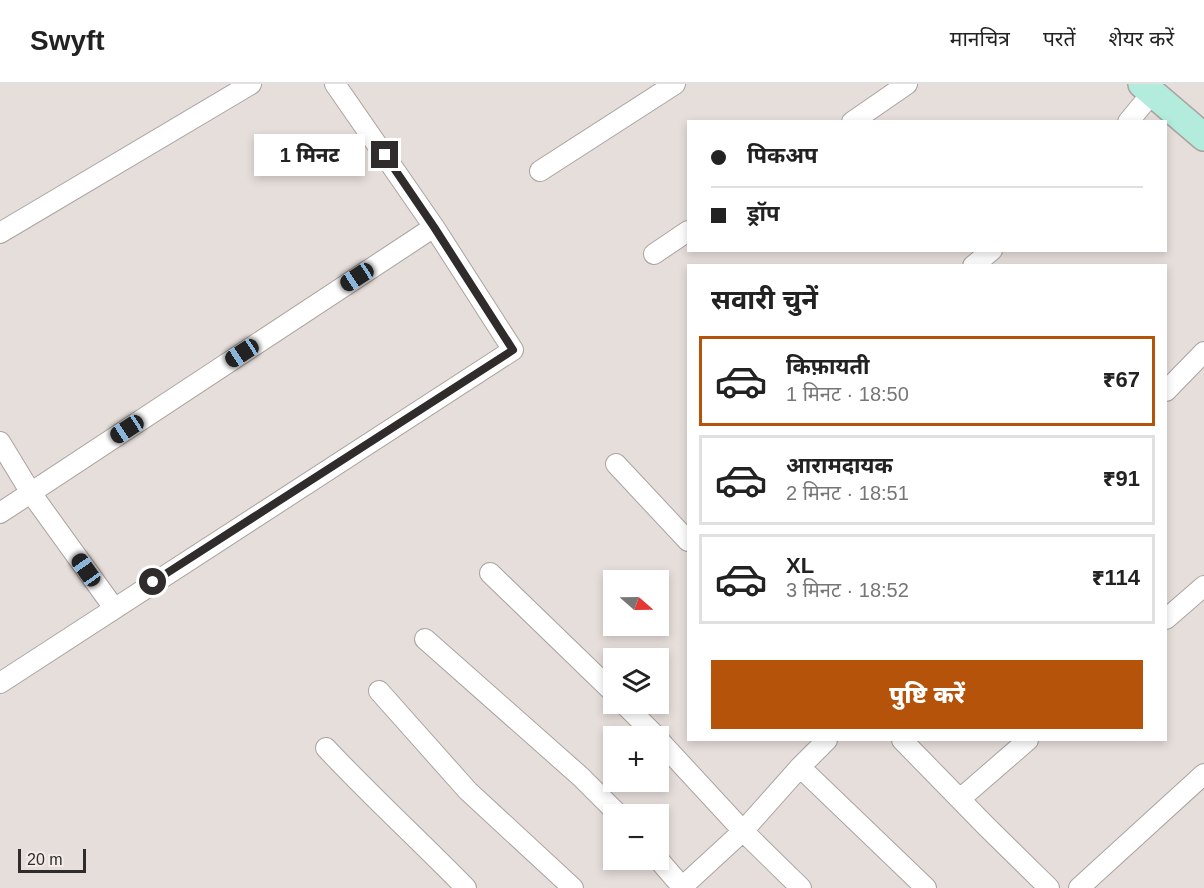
<!DOCTYPE html>
<html lang="hi">
<meta charset="utf-8">
<style>
:root{--surface:#fff;--page:#f6f6f6;--text:#222;--muted:#767676;--line:#e0e0e0;--accent:#b45309}
body{margin:0;font-family:Arial,"Noto Sans Devanagari",sans-serif;background:var(--page);color:var(--text);height:100vh;display:flex;flex-direction:column;font-size:22px;white-space:nowrap}
*{box-sizing:border-box;margin:0}
p{font-size:20px;color:var(--muted)}
.icon{flex:none;width:33px;height:33px;fill:none;stroke:currentColor;stroke-width:2;stroke-linecap:round;stroke-linejoin:round}
.map{position:relative;flex:1;overflow:hidden}
.sheet{position:absolute;left:687px;top:180px;width:480px;height:477px;display:flex;flex-direction:column;background:var(--surface);border-radius:0px;box-shadow:0 3px 9px #0003}
.sheet>*{flex:none}
.guide{position:absolute;left:687px;top:36px;width:480px;height:132px;border-radius:0px;box-shadow:0 3px 9px #0003;display:grid;align-content:center;height:132px;padding:0 24px;background:var(--surface)}
.needle{width:39px;rotate:110deg}
.fabs{position:absolute;left:603px;top:486px;display:grid;gap:12px}
.fabs a{display:grid;place-items:center;width:66px;height:66px;border-radius:0px;background:var(--surface);box-shadow:0 3px 9px #0003;font-size:30px}
.scale{position:absolute;left:18px;bottom:15px;width:68px;box-sizing:border-box;padding-left:6px;border:3px solid #2f2c2b;border-top:0;font-size:16px;line-height:21px;white-space:nowrap;color:#2f2c2b;-webkit-text-stroke:4px #f3ece8;paint-order:stroke}
.end{position:absolute;width:27px;height:27px;margin:-14px;border:8px solid #2f2c2b;background:#fff;box-shadow:0 0 0 3px #fff}
.from{border-radius:50%}
.bubble{position:absolute;height:42px;border-radius:0px;background:var(--surface);box-shadow:0 3px 9px #0003;font-size:20px;font-weight:800;line-height:42px;text-align:center}
.car{position:absolute;width:18px;height:36px;margin:-18px -9px;border-radius:8px;box-shadow:0 0 4px 2px #0007;background:linear-gradient(#222 24%,#8ab4d8 0 40%,#222 0 76%,#8ab4d8 0 86%,#222 0)}
.guide b{display:flex;align-items:center;gap:21px;height:57px;font-size:22px}
.guide b+b{border-top:2px solid var(--line)}
.guide i{width:15px;height:15px;background:var(--text)}
ul{padding:0;list-style:none}
li{display:flex;align-items:center;gap:18px;height:90px;margin:0 12px 9px;padding:0 12px;border:3px solid var(--line);border-radius:0px}
li div{flex:1}
li b{display:block;font-size:22px}
li em{font-style:normal;font-weight:800}
li.active{border-color:var(--accent)}
li>.icon{width:54px;height:54px;stroke-width:1.5}
h2{padding:0 24px;font-size:27px;line-height:72px}
.primary-button{display:flex;gap:12px;margin-top:auto;padding:12px 24px}
.primary-button a{flex:1;height:69px;border-radius:0px;background:var(--accent);color:#fff;font-size:24px;font-weight:800;line-height:69px;text-align:center}
header{display:flex;align-items:center;gap:36px;box-sizing:border-box;height:84px;padding:0 30px;background:var(--surface);border-bottom:2px solid var(--line)}
header strong{font-size:28px}
nav{display:flex;gap:33px;margin-inline-start:auto;font-size:21px}
.map>svg:first-child{display:block}
.lines{fill:none;stroke-linecap:round;stroke-linejoin:round}
.street-casing{stroke:#aba3a0;stroke-width:22}
.secondary-casing{stroke:#aba3a0;stroke-width:30}
.street{stroke:#fff;stroke-width:20}
.secondary{stroke:#b3ebdd;stroke-width:27}
.route{stroke:#2f2c2b;stroke-width:8}
</style>
<header>
<strong>Swyft</strong>
<nav><a>मानचित्र</a><a>परतें</a><a>शेयर करें</a></nav>
</header>
<div class="map">
<svg width="1204" height="804" viewBox="0 0 1204 804">
<rect width="100%" height="100%" fill="#e6dedb"/>
<g class="lines">
<defs>
<path id="street" d="M852,38L907,0
M1128,38L1152,9
M540,87L675,0
M0,149L251,0
M654,170L688,147
M973,182L992,166
M1166,307L1204,268
M0,358L31,409L114,524
M616,380L688,457
M0,429L434,143
M490,489L614,609
M1166,535L1204,502
M425,555L581,693L618,730
M0,599L513,266L434,143L335,0
M379,607L468,707L573,804
M624,620L656,652
M658,655L743,747L801,804
M902,656L986,742L1049,804
M326,664C371,712 420,757 466,804
M800,683L926,804
M960,715L1028,656
M658,775L683,804
M681,804L743,747L800,683L827,656
M1079,804L1204,690"/>
<path id="secondary" d="M1142,0L1204,53"/>
</defs>
<use href="#street" class="street-casing"/>
<use href="#secondary" class="secondary-casing"/>
<use href="#street" class="street"/>
<use href="#secondary" class="secondary"/>
</g>
<g class="lines">
<path class="route" d="M153,498L513,266L434,143L385,71"/>
</g>
</svg>
<div class="fabs">
<a><svg class="needle" viewBox="-14 -14 28 28"><path d="M0-13l5 13h-10z" fill="#e53935"/><path d="M0 13l5-13h-10z" fill="#767676"/></svg></a>
<a><svg class="icon" aria-label="layers" viewBox="0 0 24 24"><path d="M12 4l9 5-9 5-9-5zM3 14l9 5 9-5"/></svg></a>
<a>+</a>
<a>−</a>
</div>
<div class="scale">20 m</div>
<i class="end from" style="left:153px;top:498px"></i>
<i class="end" style="left:385px;top:71px"></i>
<div class="bubble" style="left:254px;top:50px;width:111px">1 मिनट</div>
<i class="car" style="left:357px;top:193px;rotate:237deg"></i>
<i class="car" style="left:242px;top:269px;rotate:237deg"></i>
<i class="car" style="left:127px;top:345px;rotate:237deg"></i>
<i class="car" style="left:86px;top:486px;rotate:325deg"></i>
<div class="guide">
<b><i class="from"></i>पिकअप</b>
<b><i></i>ड्रॉप</b>
</div>
<section class="sheet">
<h2>सवारी चुनें</h2>
<ul>
<li class="active"><svg class="icon" aria-label="car" viewBox="0 0 24 24"><path d="M5 17H2v-5l4-1 3-4h7l3 4 3 1v5h-3M9 17h6M6 11h13"/><circle cx="7" cy="17" r="2"/><circle cx="17" cy="17" r="2"/></svg><div><b>किफ़ायती</b><p>1 मिनट · 18:50</p></div><em>₹67</em></li>
<li><svg class="icon" aria-label="car" viewBox="0 0 24 24"><path d="M5 17H2v-5l4-1 3-4h7l3 4 3 1v5h-3M9 17h6M6 11h13"/><circle cx="7" cy="17" r="2"/><circle cx="17" cy="17" r="2"/></svg><div><b>आरामदायक</b><p>2 मिनट · 18:51</p></div><em>₹91</em></li>
<li><svg class="icon" aria-label="car" viewBox="0 0 24 24"><path d="M5 17H2v-5l4-1 3-4h7l3 4 3 1v5h-3M9 17h6M6 11h13"/><circle cx="7" cy="17" r="2"/><circle cx="17" cy="17" r="2"/></svg><div><b>XL</b><p>3 मिनट · 18:52</p></div><em>₹114</em></li>
</ul>
<div class="primary-button"><a>पुष्टि करें</a></div>
</section>
</div>
